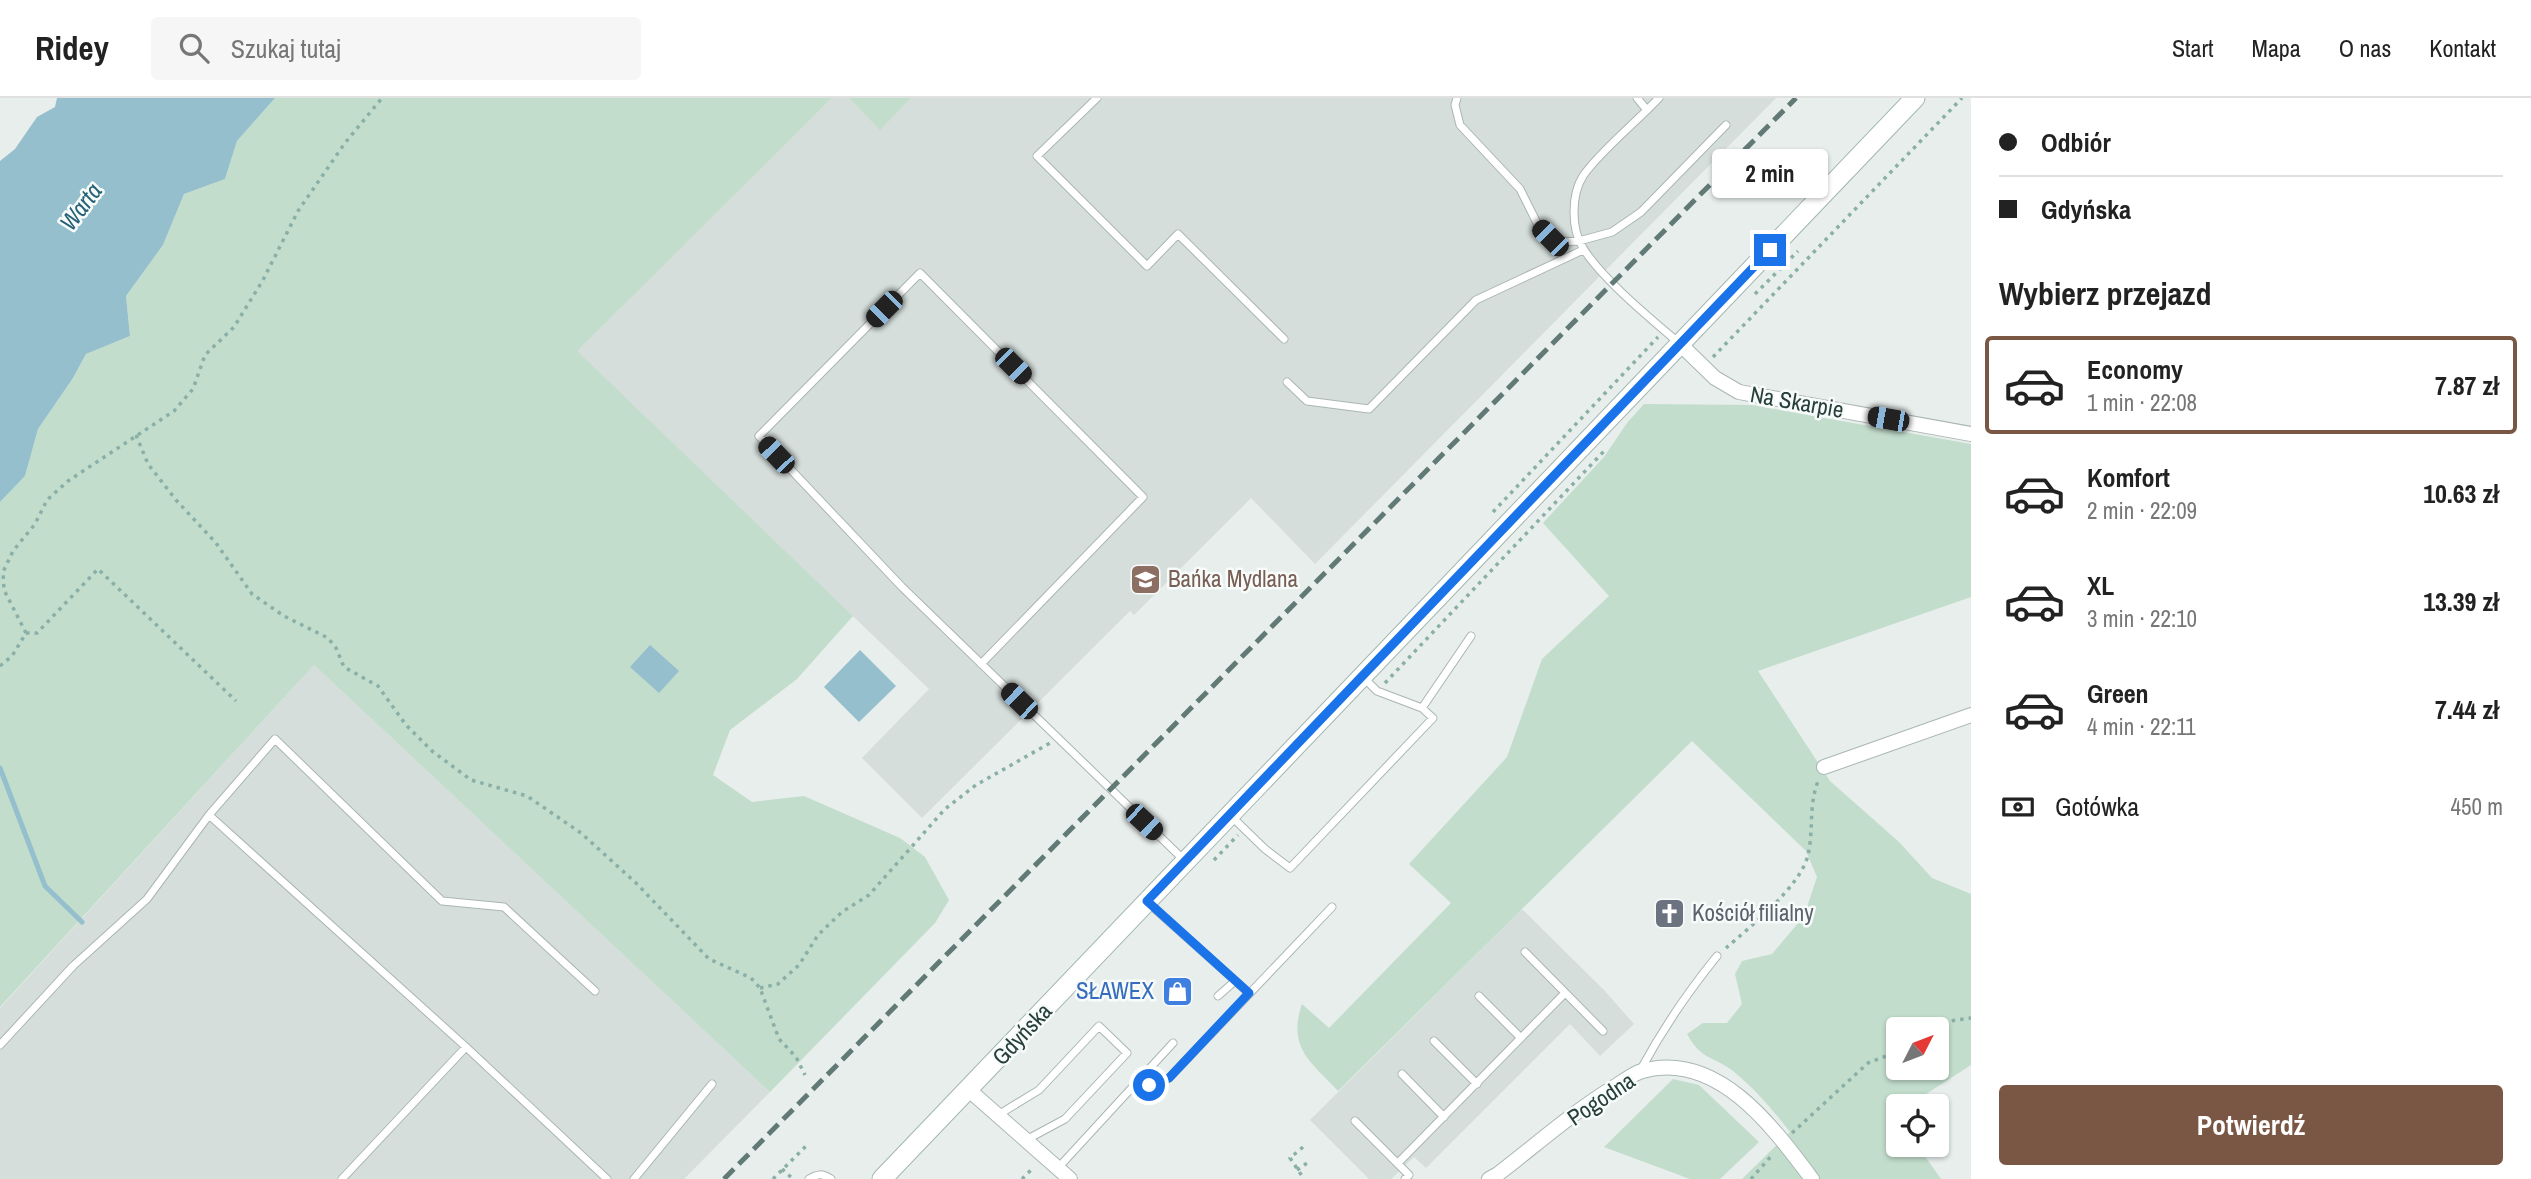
<!DOCTYPE html>
<html lang="pl">
<meta charset="utf-8">
<style>
:root{--surface:#fff;--page:#f6f6f6;--text:#222;--muted:#767676;--line:#e0e0e0;--accent:#7a5744}
body{margin:0;font-family:"Archivo Narrow",sans-serif;background:var(--page);color:var(--text);height:100vh;display:flex;flex-direction:column;font-size:26px;white-space:nowrap}
*{box-sizing:border-box;margin:0}
p{font-size:23px;color:var(--muted)}
.icon{flex:none;width:38px;height:38px;fill:none;stroke:currentColor;stroke-width:2;stroke-linecap:round;stroke-linejoin:round}
.map{position:relative;flex:1;overflow:hidden}
.drawer{display:flex;flex-direction:column;background:var(--surface);width:560px}
.drawer>*{flex:none}
.banner{display:grid;align-content:center;height:154px;padding:0 28px;background:var(--surface)}
.needle{width:46px;rotate:48deg}
.tools{position:absolute;left:1886px;top:919px;display:grid;gap:14px}
.tools a{display:grid;place-items:center;width:63px;height:63px;border-radius:7px;background:var(--surface);box-shadow:0 2px 5px #0004;font-size:35px}
.end{position:absolute;width:32px;height:32px;margin:-16px;border:9px solid #1a73e8;background:#fff;box-shadow:0 0 0 4px #fff}
.from{border-radius:50%}
.bubble{position:absolute;height:49px;border-radius:7px;background:var(--surface);box-shadow:0 2px 5px #0004;font-size:23px;font-weight:700;line-height:49px;text-align:center}
.car{position:absolute;width:21px;height:42px;margin:-21px -10px;border-radius:9px;box-shadow:0 0 5px 2px #0007;background:linear-gradient(#222 24%,#8ab4d8 0 40%,#222 0 76%,#8ab4d8 0 86%,#222 0)}
.banner b{display:flex;align-items:center;gap:24px;height:66px;font-size:26px}
.banner b+b{border-top:2px solid var(--line)}
.banner i{width:18px;height:18px;background:var(--text)}
ul{padding:0;list-style:none}
li{display:flex;align-items:center;gap:21px;height:98px;margin:0 14px 10px;padding:0 14px;border:4px solid transparent;border-radius:7px}
li div{flex:1}
li b{display:block;font-size:26px}
li em{font-style:normal;font-weight:700}
li.active{border-color:var(--accent)}
li>.icon{width:63px;height:63px;stroke-width:1.5}
h2{padding:0 28px;font-size:32px;line-height:84px}
.pay{display:flex;align-items:center;gap:18px;height:77px;padding:0 28px;font-size:26px}
.pay p{margin-inline-start:auto}
.action{display:flex;gap:14px;margin-top:auto;padding:14px 28px}
.action a{flex:1;height:80px;border-radius:7px;background:var(--accent);color:#fff;font-size:28px;font-weight:700;line-height:80px;text-align:center}
header{display:flex;align-items:center;gap:42px;box-sizing:border-box;height:98px;padding:0 35px;background:var(--surface);border-bottom:2px solid var(--line)}
header strong{font-size:33px}
nav{display:flex;gap:38px;margin-inline-start:auto;font-size:24px}
.search{width:490px;height:63px;background:var(--page);display:flex;align-items:center;gap:18px;box-sizing:border-box;padding:0 24px;border-radius:7px;color:var(--muted);font-size:26px}
main{display:flex;flex:1;min-height:0}
.map>svg:first-child{display:block}
.built{fill:#d5dedb}
.green{fill:#c2ddcc;fill-rule:evenodd}
.water{fill:#95bfcd}
.lines{fill:none;stroke-linecap:round;stroke-linejoin:round}
.stream{stroke:#95bfcd;stroke-width:5}
.service-casing{stroke:#aab6b3;stroke-width:9}
.minor-casing{stroke:#aab6b3;stroke-width:16}
.secondary-casing{stroke:#a3b6b1;stroke-width:21}
.path{stroke:#8aafa7;stroke-width:3.5;stroke-dasharray:3.5 5;stroke-linecap:butt}
.service{stroke:#fff;stroke-width:7}
.minor{stroke:#fff;stroke-width:14}
.secondary{stroke:#fff;stroke-width:19}
.rail{stroke:#627a76;stroke-width:5;stroke-dasharray:14 7;stroke-linecap:butt}
.route{stroke:#1a73e8;stroke-width:9}
.labels{text-anchor:middle;stroke-width:5;stroke-linejoin:round;paint-order:stroke}
.street-label{font-size:23px;fill:#273f3b;stroke:#f7fbf9}
.education-label{font-size:23px;fill:#785e54;stroke:#f7fbf9;text-anchor:start}
.worship-label{font-size:23px;fill:#5b616d;stroke:#f7fbf9;text-anchor:start}
.shop-label{font-size:23px;fill:#366cbe;stroke:#f7fbf9;text-anchor:end}
.water-label{font-size:24px;font-style:italic;fill:#256177;stroke:#f7fbf9}
</style>
<header>
<strong>Ridey</strong>
<div class="search"><svg class="icon" aria-label="search" viewBox="0 0 24 24"><circle cx="10" cy="10" r="6"/><path d="M15 15l6 6"/></svg>Szukaj tutaj</div>
<nav><a>Start</a><a>Mapa</a><a>O nas</a><a>Kontakt</a></nav>
</header>
<main>
<div class="map">
<svg width="1971" height="1081" viewBox="0 0 1971 1081">
<rect width="100%" height="100%" fill="#e7eeec"/>
<path class="built" d="M832,0H849L880,31L911,0H1776L1315,466L1251,400L1134,517L1130,513L922,720L862,660L929,591L576,253Z
M314,567L770,994L684,1081H0V910Z
M1522,811L1604,892L1634,926L1600,958L1570,926L1426,1070L1414,1059L1391,1081H1369L1310,1022Z"/>
<path class="green" d="M275,0H832L577,253L853,518L797,581L730,632L713,677L752,704L804,698L900,740L925,759L949,802L935,825L770,994L314,567L0,909V404L25,378L38,331L73,280L86,256L130,238L126,198L163,147L184,96L225,81L237,43Z
M849,0H911L880,32Z
M1644,306L1752,307L1971,346V499L1758,573L1830,683L1899,744L1932,780L1971,796V967L1920,1000L1916,1008H1899V1046L1917,1047L1941,1081H1742L1790,1034C1773,1012 1755,991 1733,973C1712,957 1702,963 1687,936L1703,925H1727L1742,906L1735,876L1742,863L1772,856L1804,818L1817,779L1806,753L1692,643L1338,993C1311,964 1287,950 1302,906L1329,930L1451,805L1409,766L1507,659L1542,561L1609,498L1543,425L1604,359L1627,325ZM1899,931H1937V970H1899Z
M1673,981L1699,987L1759,1044L1720,1081H1690L1604,1049Z"/>
<path class="water" d="M57,0H275L237,43L225,81L184,96L163,147L126,198L130,238L86,256L73,280L38,331L25,378L0,404V63L15,51L37,19L55,9Z
M650,547L679,573L659,595L630,569Z
M860,552L896,588L859,624L824,589Z"/>
<g class="lines">
<path class="stream" d="M0,670L45,788L82,824"/>
<defs>
<path id="service" d="M1097,0L1037,58L1147,168L1178,136L1284,241
M1457,0L1455,7L1460,27L1520,91L1539,129L1550,140L1562,144L1579,143L1612,134L1641,114L1726,27
M1637,0L1647,12C1630,29 1596,58 1583,78C1571,97 1571,131 1583,150C1602,181 1651,221 1679,245
M1647,12L1659,0
M1287,284L1307,303L1369,311L1476,202L1583,152
M981,566L1143,399L920,175L759,338L902,489L1185,763
M1364,580L1377,593L1422,610L1471,538
M209,717L275,641L442,803L504,809L595,893
M1231,718L1265,751L1290,770L1433,620L1422,610
M1147,804L1249,895
M1525,854L1603,933
M1218,898L1235,883
M1479,898L1521,940
M1434,943L1477,986
M0,947L73,868L147,801L209,717L466,949L607,1081
M1640,973C1662,932 1687,895 1717,858
M1402,976L1444,1019
M1129,993L1169,980L1332,809
M998,1017L1039,992L1099,928L1127,955L1065,1021L1026,1042
M1355,1023L1409,1077L1405,1081
M1398,1065L1565,895
M1058,1070L1173,945
M342,1081L466,949
M634,1081L712,986
M809,1081C817,1076 822,1075 831,1081"/>
<path id="minor" d="M1680,246L1715,280L1739,294L1971,336
M1824,669L1971,617
M969,992L1070,1081
M1489,1081L1498,1076C1536,1047 1573,1014 1614,989C1623,984 1632,976 1642,973C1717,952 1773,1029 1812,1081"/>
<path id="secondary" d="M882,1081L1915,0"/>
</defs>
<use href="#service" class="service-casing"/>
<use href="#minor" class="minor-casing"/>
<use href="#secondary" class="secondary-casing"/>
<path class="path" d="M1755,196L1798,153
M1713,259L1962,0
M136,337L148,366L176,402L216,445L252,496L284,518L328,540L336,550L344,569L378,588L406,627L432,653L471,682L527,698L581,735L636,785L709,861L751,880L760,890L779,941L796,959L805,977
M1493,414L1658,239
M26,535H37L98,471L236,603
M0,568L12,558L26,535L4,492L3,474L13,453L35,426L47,402L68,383L174,313L193,291L205,257L234,229L263,182L298,113L345,45L382,0
M1385,585L1606,351
M1214,762L1238,737
M1726,850C1750,829 1801,788 1808,757C1814,731 1808,706 1819,681
M760,890L778,886L799,867L818,837L842,814L869,797L945,711L976,687L1050,645
M1937,931L1950,923L1971,920
M1792,1035L1868,965L1899,953
M1303,1049L1290,1060L1304,1081
M782,1071L793,1081
M1297,1072L1310,1063
M773,1081L807,1047
M1022,1081L1034,1069
M1751,1081L1773,1056"/>
<use href="#service" class="service"/>
<use href="#minor" class="minor"/>
<use href="#secondary" class="secondary"/>
<path class="rail" d="M724,1081L1796,0"/>
</g>
<g class="lines">
<path class="route" d="M1149,987L1169,980L1249,895L1147,803L1770,152"/>
</g>
<defs>
<symbol id="school-square" viewBox="-11 -11 22 22"><rect x="-9" y="-9" width="18" height="18" rx="4" fill="#8d6e63" stroke="#f7fbf9"/><path d="M0-5L7-2L0 1L-7-2ZM-4 1L0 2.5L4 1V4Q0 6-4 4Z" fill="#fff"/></symbol>
<symbol id="church-square" viewBox="-11 -11 22 22"><rect x="-9" y="-9" width="18" height="18" rx="4" fill="#6b7280" stroke="#f7fbf9"/><path d="M-1.2-6h2.4v3.5h3.3v2.4h-3.3V6h-2.4V-.1h-3.3v-2.4h3.3Z" fill="#fff"/></symbol>
<symbol id="shop-square" viewBox="-11 -11 22 22"><rect x="-9" y="-9" width="18" height="18" rx="4" fill="#3f7fe0" stroke="#f7fbf9"/><path d="M-5-2.5h2.3a2.7 3.5 0 0 1 5.4 0H5L5.5 6h-11ZM-1.5-2.5h3a1.5 2.3 0 0 0-3 0Z" fill="#fff"/></symbol>
</defs>
<g fill-rule="evenodd">
<use href="#school-square" x="1128" y="464" width="35" height="35"/>
<use href="#church-square" x="1652" y="798" width="35" height="35"/>
<use href="#shop-square" x="1160" y="876" width="35" height="35"/>
</g>
<g class="labels">
<g class="street-label">
<text transform="translate(1797 304) rotate(10)" y="8">Na Skarpie</text>
<text transform="translate(1022 936) rotate(-47)" y="8">Gdyńska</text>
<text transform="translate(1601 1001) rotate(-34)" y="8">Pogodna</text>
</g>
<g class="education-label">
<text x="1168" y="489">Bańka Mydlana</text>
</g>
<g class="worship-label">
<text x="1692" y="823">Kościół filialny</text>
</g>
<g class="shop-label">
<text x="1154" y="901">SŁAWEX</text>
</g>
<g class="water-label">
<text transform="translate(81 109) rotate(-53)" y="8">Warta</text>
</g>
</g>
</svg>
<div class="tools">
<a><svg class="needle" viewBox="-14 -14 28 28"><path d="M0-13l5 13h-10z" fill="#e53935"/><path d="M0 13l5-13h-10z" fill="#767676"/></svg></a>
<a><svg class="icon" aria-label="locate" viewBox="0 0 24 24"><circle cx="12" cy="12" r="6"/><path d="M12 2v4M12 18v4M2 12h4M18 12h4"/></svg></a>
</div>
<i class="end from" style="left:1149px;top:987px"></i>
<i class="end" style="left:1770px;top:152px"></i>
<div class="bubble" style="left:1712px;top:51px;width:116px">2 min</div>
<i class="car" style="left:1550px;top:140px;rotate:315deg"></i>
<i class="car" style="left:884px;top:211px;rotate:225deg"></i>
<i class="car" style="left:1013px;top:268px;rotate:135deg"></i>
<i class="car" style="left:1888px;top:321px;rotate:280deg"></i>
<i class="car" style="left:776px;top:357px;rotate:316deg"></i>
<i class="car" style="left:1019px;top:603px;rotate:314deg"></i>
<i class="car" style="left:1144px;top:724px;rotate:133deg"></i>
</div>
<section class="drawer">
<div class="banner">
<b><i class="from"></i>Odbiór</b>
<b><i></i>Gdyńska</b>
</div>
<h2>Wybierz przejazd</h2>
<ul>
<li class="active"><svg class="icon" aria-label="car" viewBox="0 0 24 24"><path d="M5 17H2v-5l4-1 3-4h7l3 4 3 1v5h-3M9 17h6M6 11h13"/><circle cx="7" cy="17" r="2"/><circle cx="17" cy="17" r="2"/></svg><div><b>Economy</b><p>1 min · 22:08</p></div><em>7.87 zł</em></li>
<li><svg class="icon" aria-label="car" viewBox="0 0 24 24"><path d="M5 17H2v-5l4-1 3-4h7l3 4 3 1v5h-3M9 17h6M6 11h13"/><circle cx="7" cy="17" r="2"/><circle cx="17" cy="17" r="2"/></svg><div><b>Komfort</b><p>2 min · 22:09</p></div><em>10.63 zł</em></li>
<li><svg class="icon" aria-label="car" viewBox="0 0 24 24"><path d="M5 17H2v-5l4-1 3-4h7l3 4 3 1v5h-3M9 17h6M6 11h13"/><circle cx="7" cy="17" r="2"/><circle cx="17" cy="17" r="2"/></svg><div><b>XL</b><p>3 min · 22:10</p></div><em>13.39 zł</em></li>
<li><svg class="icon" aria-label="car" viewBox="0 0 24 24"><path d="M5 17H2v-5l4-1 3-4h7l3 4 3 1v5h-3M9 17h6M6 11h13"/><circle cx="7" cy="17" r="2"/><circle cx="17" cy="17" r="2"/></svg><div><b>Green</b><p>4 min · 22:11</p></div><em>7.44 zł</em></li>
</ul>
<div class="pay"><svg class="icon" aria-label="cash" viewBox="0 0 24 24"><path d="M3 7h18v10H3z"/><circle cx="12" cy="12" r="2"/></svg>Gotówka<p>450 m</p></div>
<div class="action"><a>Potwierdź</a></div>
</section>
</main>
